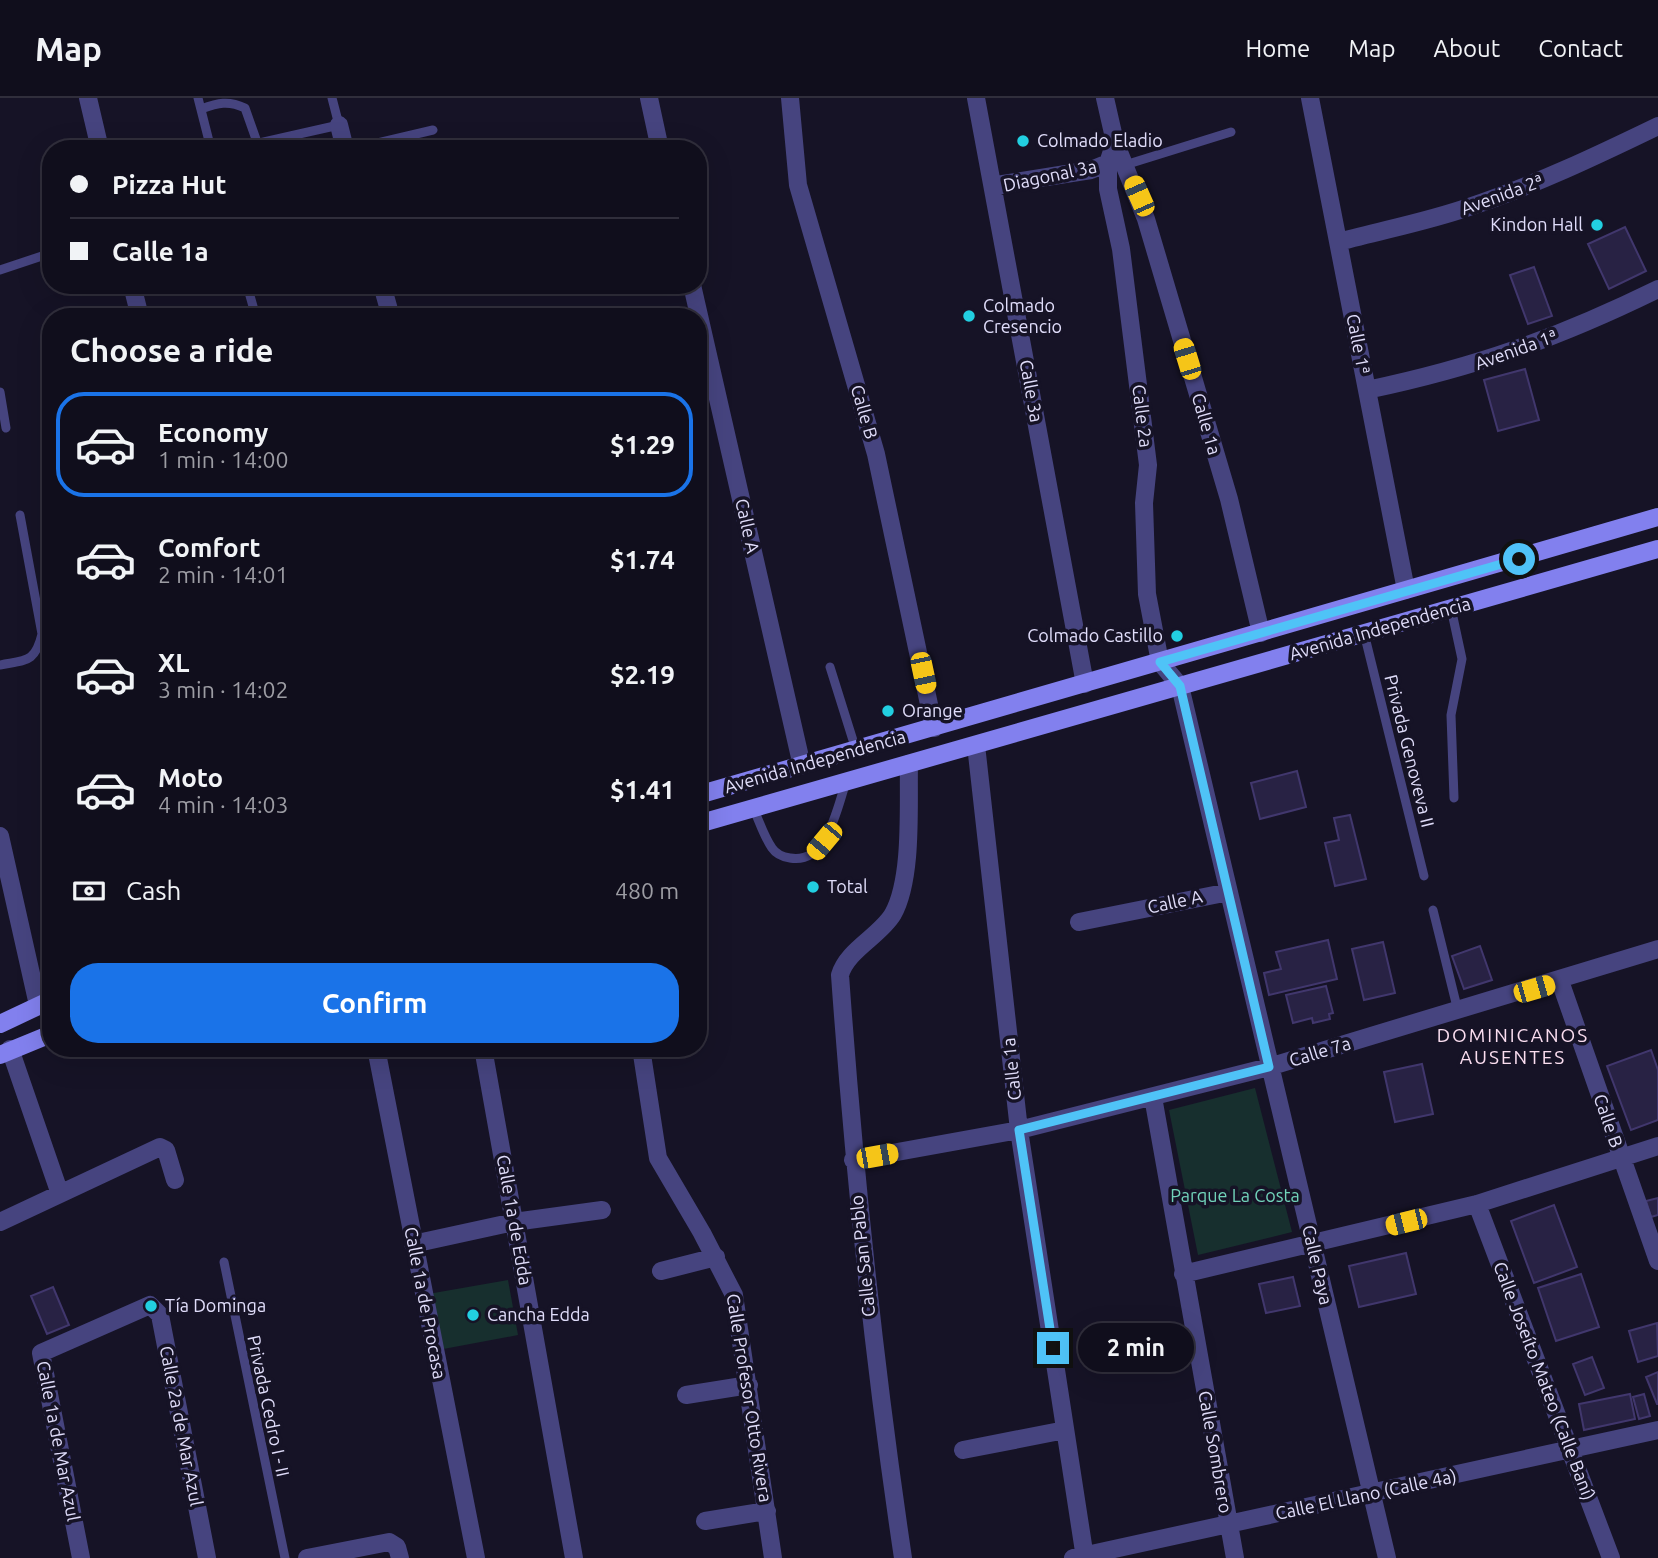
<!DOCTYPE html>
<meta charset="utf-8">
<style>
:root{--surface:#100e1c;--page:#191725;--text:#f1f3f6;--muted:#9c9ca3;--line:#302e3b;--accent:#1a73e8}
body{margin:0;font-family:Ubuntu,sans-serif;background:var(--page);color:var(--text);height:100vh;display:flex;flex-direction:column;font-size:26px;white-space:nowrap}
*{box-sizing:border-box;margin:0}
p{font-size:23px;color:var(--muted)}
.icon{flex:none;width:38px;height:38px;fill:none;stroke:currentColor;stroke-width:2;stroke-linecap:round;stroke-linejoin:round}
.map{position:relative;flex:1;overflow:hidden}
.drawer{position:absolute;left:42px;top:210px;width:665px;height:749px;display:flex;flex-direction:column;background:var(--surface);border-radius:28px;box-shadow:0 7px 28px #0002,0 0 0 2px var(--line)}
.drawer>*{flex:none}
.banner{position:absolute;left:42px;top:42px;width:665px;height:154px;border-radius:28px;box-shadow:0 7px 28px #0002,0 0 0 2px var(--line);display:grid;align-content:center;height:154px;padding:0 28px;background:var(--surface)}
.end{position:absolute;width:32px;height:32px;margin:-16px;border:9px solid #4fc3f7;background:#111;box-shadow:0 0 0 4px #111}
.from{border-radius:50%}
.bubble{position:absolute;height:49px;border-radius:24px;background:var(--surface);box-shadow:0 7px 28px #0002,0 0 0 2px var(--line);font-size:23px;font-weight:700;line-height:49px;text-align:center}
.car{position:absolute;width:21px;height:42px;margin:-21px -10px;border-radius:9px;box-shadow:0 0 5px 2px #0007;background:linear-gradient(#f5c518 24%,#345 0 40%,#f5c518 0 76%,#345 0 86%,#f5c518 0)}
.banner b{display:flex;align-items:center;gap:24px;height:66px;font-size:26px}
.banner b+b{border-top:2px solid var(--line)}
.banner i{width:18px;height:18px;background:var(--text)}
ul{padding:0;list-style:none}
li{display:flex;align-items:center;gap:21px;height:105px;margin:0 14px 10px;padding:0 14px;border:4px solid transparent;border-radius:28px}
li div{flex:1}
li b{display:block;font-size:26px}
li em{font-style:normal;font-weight:700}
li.selected{border-color:var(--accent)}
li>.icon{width:63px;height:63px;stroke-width:1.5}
h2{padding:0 28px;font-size:32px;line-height:84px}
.pay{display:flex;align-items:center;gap:18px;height:77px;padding:0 28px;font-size:26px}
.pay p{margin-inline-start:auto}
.button{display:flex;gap:14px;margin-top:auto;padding:14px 28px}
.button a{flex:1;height:80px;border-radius:28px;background:var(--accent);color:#fff;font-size:28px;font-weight:700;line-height:80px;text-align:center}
header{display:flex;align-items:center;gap:42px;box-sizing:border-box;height:98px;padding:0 35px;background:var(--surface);border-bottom:2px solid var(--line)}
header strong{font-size:33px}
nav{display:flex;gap:38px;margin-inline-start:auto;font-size:24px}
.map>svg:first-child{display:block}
.green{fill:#172f2e}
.building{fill:#282244;stroke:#41376d;stroke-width:2}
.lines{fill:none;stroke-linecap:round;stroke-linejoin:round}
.lane{stroke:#46447f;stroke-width:9}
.street{stroke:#46447f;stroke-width:18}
.secondary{stroke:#8280ee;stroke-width:18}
.route{stroke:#4fc3f7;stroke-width:9}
.poi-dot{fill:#22cfe1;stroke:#161326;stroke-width:2.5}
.labels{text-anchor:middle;stroke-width:7;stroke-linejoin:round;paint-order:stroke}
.poi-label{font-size:18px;fill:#e0ddfa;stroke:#161326;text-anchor:start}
.street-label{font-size:18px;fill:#e0ddfa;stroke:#161326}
.park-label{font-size:18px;fill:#71d2b9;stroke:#161326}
.neighbourhood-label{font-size:19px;letter-spacing:2px;fill:#fbdef0;stroke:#161326}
</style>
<header>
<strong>Map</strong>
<nav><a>Home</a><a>Map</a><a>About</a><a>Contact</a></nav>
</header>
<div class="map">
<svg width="1658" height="1460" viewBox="0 0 1658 1460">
<rect width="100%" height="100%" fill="#161326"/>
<path class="green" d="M1255,990L1292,1134L1198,1157L1169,1012Z
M508,1182L518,1237L438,1252L428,1196Z"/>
<path class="building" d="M1625,129L1646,173L1609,191L1588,146Z
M1534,169L1552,218L1528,226L1510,177Z
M1525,271L1539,322L1498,333L1484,282Z
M1297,673L1306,709L1260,721L1251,685Z
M1350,717L1366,781L1335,788L1325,745L1339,742L1334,720Z
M1328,842L1337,881L1269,897L1264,875L1281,871L1276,854Z
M1383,844L1395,895L1364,902L1352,851Z
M1480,848L1492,882L1464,891L1452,858Z
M1326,888L1333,915L1329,916L1330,921L1313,925L1312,920L1293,925L1286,897Z
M1651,952L1658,972V1022L1631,1032L1607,968Z
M1422,966L1433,1016L1395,1024L1384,974Z
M1658,1100V1117L1651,1119L1646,1103Z
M1554,1107L1577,1169L1534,1185L1511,1123Z
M1406,1155L1416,1196L1359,1209L1349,1168Z
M1581,1176L1599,1229L1556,1243L1538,1190Z
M1293,1179L1300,1208L1266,1215L1259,1186Z
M53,1189L69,1227L47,1236L31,1198Z
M1657,1225L1658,1258L1638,1264L1629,1233Z
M1592,1259L1604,1290L1585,1297L1573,1266Z
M1658,1274V1306H1657L1646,1279Z
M1630,1296L1635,1321L1584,1332L1579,1306Z
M1644,1296L1650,1318L1639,1321L1633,1299Z"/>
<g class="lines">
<path class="lane" d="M198,0L211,51
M201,11C218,5 228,2 245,10L257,44
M232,51L339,27L332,0
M352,51L433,32
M1125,67L1231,34
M0,172L51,155
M247,187L256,219
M0,294L6,330
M1451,510L1462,561L1451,617L1454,700
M1364,535L1424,778
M0,567C26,562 35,565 42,536L20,417
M830,569L856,652
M753,710C759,722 764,739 772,750C776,756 783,759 790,760C827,767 837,710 846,684
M1433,812L1458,913
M224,1164L285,1460"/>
<path class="street" d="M88,0L100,51
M649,0L660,51
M790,0L798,87L876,356L934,630
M976,0L1085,586
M1105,0L1115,44L1146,121L1229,401L1261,535
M1310,0L1406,492
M339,27L345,51
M1115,44L1108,65V91L1121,151L1148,367L1144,405L1147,496L1160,564L1180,588L1387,1460
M993,91L1003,86L1091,72L1108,65
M1339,144C1382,132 1426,124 1469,109C1535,87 1596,58 1658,28
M132,187L140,219
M382,187L391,219
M692,187L802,668
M1367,292C1476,269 1558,240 1658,191
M976,647L1019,1032L1085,1460
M0,738L38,907
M1079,824L1229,794
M1560,883L1658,1163
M376,950L476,1460
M483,950L574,1460
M641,950L658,1060L702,1135L734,1197L773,1460
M10,951L60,1096
M1153,999L1235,1460
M853,1062L1019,1032L1269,969L1658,851
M1477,1106L1611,1460
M0,1124L160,1049L166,1052L175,1082
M413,1146L514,1124L602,1112
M661,1173L716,1159
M1183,1176L1477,1106L1658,1048
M686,1297L749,1287
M963,1352L1065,1332
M705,1423L767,1413
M81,1460L41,1255L150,1207L160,1217L207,1460
M307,1460L389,1444L397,1449L400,1460
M903,1460C874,1266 854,1073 840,877C847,852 880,838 893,816C913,780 908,707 909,666
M1073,1460L1658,1332"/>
<path class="secondary" d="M698,697L1658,419
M698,726L1658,451
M0,926L51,902
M0,957L51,936"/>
</g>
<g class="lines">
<path class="route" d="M1053,1250L1019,1032L1269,969L1180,588L1160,564L1519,461"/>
</g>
<g class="poi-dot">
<circle cx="1023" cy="43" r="7"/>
<circle cx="1597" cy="127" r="7"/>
<circle cx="969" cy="218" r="7"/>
<circle cx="1177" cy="538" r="7"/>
<circle cx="888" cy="613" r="7"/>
<circle cx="813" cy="789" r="7"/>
<circle cx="151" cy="1208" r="7"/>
<circle cx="473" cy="1217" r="7"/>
</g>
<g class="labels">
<g class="poi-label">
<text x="1037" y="49">Colmado Eladio</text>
<text x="1583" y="133" text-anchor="end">Kindon Hall</text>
<text x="983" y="214">Colmado<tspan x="983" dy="21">Cresencio</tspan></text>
<text x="1163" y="544" text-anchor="end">Colmado Castillo</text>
<text x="902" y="619">Orange</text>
<text x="827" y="795">Total</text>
<text x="165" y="1214">Tía Dominga</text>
<text x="487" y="1223">Cancha Edda</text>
</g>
<g class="street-label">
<text transform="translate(1050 78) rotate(-12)" y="6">Diagonal 3a</text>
<text transform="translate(1502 97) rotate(-20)" y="6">Avenida 2ª</text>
<text transform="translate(1358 246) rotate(79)" y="6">Calle 1ª</text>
<text transform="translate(1516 252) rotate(-20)" y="6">Avenida 1ª</text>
<text transform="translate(1031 293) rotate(80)" y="6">Calle 3a</text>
<text transform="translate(864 314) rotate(74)" y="6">Calle B</text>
<text transform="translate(1142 318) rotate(83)" y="6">Calle 2a</text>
<text transform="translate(1206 326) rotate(74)" y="6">Calle 1a</text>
<text transform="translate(747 428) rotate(77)" y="6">Calle A</text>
<text transform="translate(1380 531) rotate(-16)" y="6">Avenida Independencia</text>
<text transform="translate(1409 653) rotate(76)" y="6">Privada Genoveva II</text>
<text transform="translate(815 664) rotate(-16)" y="6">Avenida Independencia</text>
<text transform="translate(1175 804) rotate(-12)" y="6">Calle A</text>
<text transform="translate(1320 954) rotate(-17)" y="6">Calle 7a</text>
<text transform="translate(1012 971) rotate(-96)" y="6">Calle 1a</text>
<text transform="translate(1608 1023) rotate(71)" y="6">Calle B</text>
<text transform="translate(514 1122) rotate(80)" y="6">Calle 1a de Edda</text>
<text transform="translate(863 1158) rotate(-96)" y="6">Calle San Pablo</text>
<text transform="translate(1317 1167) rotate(77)" y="6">Calle Paya</text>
<text transform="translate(425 1205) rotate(79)" y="6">Calle 1a de Procasa</text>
<text transform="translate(1544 1283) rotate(69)" y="6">Calle Joseíto Mateo (Calle Baní)</text>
<text transform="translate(749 1300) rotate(81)" y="6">Calle Profesor Otto Rivera</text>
<text transform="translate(268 1308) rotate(78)" y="6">Privada Cedro I - II</text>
<text transform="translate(181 1328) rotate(79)" y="6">Calle 2a de Mar Azul</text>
<text transform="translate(58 1343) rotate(79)" y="6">Calle 1a de Mar Azul</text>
<text transform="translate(1215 1354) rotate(80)" y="6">Calle Sombrero</text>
<text transform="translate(1366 1397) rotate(-12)" y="6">Calle El Llano (Calle 4a)</text>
</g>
<g class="park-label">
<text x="1235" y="1104">Parque La Costa</text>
</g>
<g class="neighbourhood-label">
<text x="1513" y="944">DOMINICANOS<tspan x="1513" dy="22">AUSENTES</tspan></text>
</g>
</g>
</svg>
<i class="end from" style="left:1519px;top:461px"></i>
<i class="end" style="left:1053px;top:1250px"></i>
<div class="bubble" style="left:1078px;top:1225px;width:116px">2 min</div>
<i class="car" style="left:1139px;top:98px;rotate:336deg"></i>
<i class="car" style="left:1187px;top:261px;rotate:343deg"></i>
<i class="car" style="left:923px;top:575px;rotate:168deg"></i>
<i class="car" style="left:824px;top:743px;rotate:220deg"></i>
<i class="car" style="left:1534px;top:891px;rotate:74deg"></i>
<i class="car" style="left:877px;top:1058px;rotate:80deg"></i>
<i class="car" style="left:1406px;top:1124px;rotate:256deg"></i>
<div class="banner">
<b><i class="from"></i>Pizza Hut</b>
<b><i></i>Calle 1a</b>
</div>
<section class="drawer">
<h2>Choose a ride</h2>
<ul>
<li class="selected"><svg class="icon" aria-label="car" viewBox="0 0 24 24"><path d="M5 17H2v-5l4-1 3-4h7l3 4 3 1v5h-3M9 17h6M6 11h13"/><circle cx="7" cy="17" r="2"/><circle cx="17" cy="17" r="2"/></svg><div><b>Economy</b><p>1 min · 14:00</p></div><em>$1.29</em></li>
<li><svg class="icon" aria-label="car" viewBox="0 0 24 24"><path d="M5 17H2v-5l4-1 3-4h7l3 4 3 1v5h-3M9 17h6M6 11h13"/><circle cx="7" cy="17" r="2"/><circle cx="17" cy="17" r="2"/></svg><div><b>Comfort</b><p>2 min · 14:01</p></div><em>$1.74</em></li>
<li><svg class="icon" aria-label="car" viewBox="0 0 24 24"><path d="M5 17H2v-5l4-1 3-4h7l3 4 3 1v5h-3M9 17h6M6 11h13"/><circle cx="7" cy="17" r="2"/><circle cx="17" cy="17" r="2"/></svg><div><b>XL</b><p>3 min · 14:02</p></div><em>$2.19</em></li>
<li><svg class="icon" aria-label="car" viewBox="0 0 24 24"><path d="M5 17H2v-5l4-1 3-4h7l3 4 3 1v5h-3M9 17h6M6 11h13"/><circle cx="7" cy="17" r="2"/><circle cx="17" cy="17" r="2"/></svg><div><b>Moto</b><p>4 min · 14:03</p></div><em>$1.41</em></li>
</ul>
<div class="pay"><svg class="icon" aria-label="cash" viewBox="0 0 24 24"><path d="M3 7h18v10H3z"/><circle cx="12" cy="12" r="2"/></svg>Cash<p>480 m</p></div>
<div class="button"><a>Confirm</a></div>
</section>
</div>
